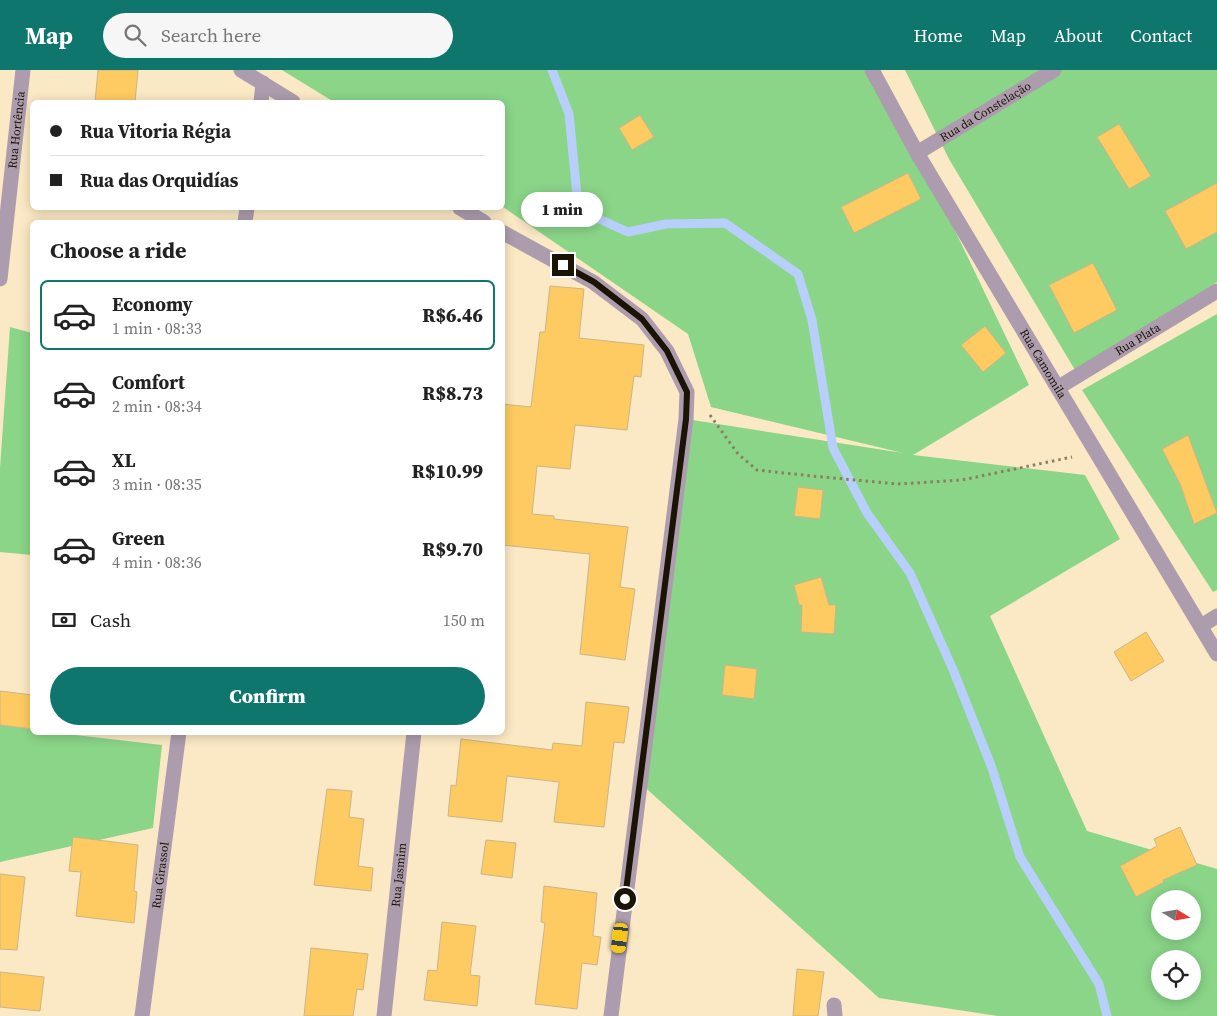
<!DOCTYPE html>
<meta charset="utf-8">
<style>
:root{--surface:#fff;--page:#f6f6f6;--text:#222;--muted:#767676;--line:#e0e0e0;--accent:#0f766e}
body{margin:0;font-family:"Source Serif 4",serif;background:var(--page);color:var(--text);height:100vh;display:flex;flex-direction:column;font-size:19px;white-space:nowrap}
*{box-sizing:border-box;margin:0}
p{font-size:16px;color:var(--muted)}
.icon{flex:none;width:28px;height:28px;fill:none;stroke:currentColor;stroke-width:2;stroke-linecap:round;stroke-linejoin:round}
.map{position:relative;flex:1;overflow:hidden}
.details{position:absolute;left:30px;top:150px;width:475px;height:515px;display:flex;flex-direction:column;background:var(--surface);border-radius:8px;box-shadow:0 2px 12px #0003}
.details>*{flex:none}
.hud{position:absolute;left:30px;top:30px;width:475px;height:110px;border-radius:8px;box-shadow:0 2px 12px #0003;display:grid;align-content:center;height:110px;padding:0 20px;background:var(--surface)}
.needle{width:32px;rotate:101deg}
.controls{position:absolute;left:1151px;top:820px;display:grid;gap:10px}
.controls a{display:grid;place-items:center;width:50px;height:50px;border-radius:50%;background:var(--surface);box-shadow:0 2px 12px #0003;font-size:25px}
.end{position:absolute;width:22px;height:22px;margin:-11px;border:6px solid #1b1303;background:#fff;box-shadow:0 0 0 2px #fff}
.from{border-radius:50%}
.bubble{position:absolute;height:35px;border-radius:18px;background:var(--surface);box-shadow:0 2px 12px #0003;font-size:16px;font-weight:800;line-height:35px;text-align:center}
.car{position:absolute;width:15px;height:30px;margin:-15px -8px;border-radius:6px;box-shadow:0 0 4px 1px #0007;background:linear-gradient(#f5c518 24%,#345 0 40%,#f5c518 0 76%,#345 0 86%,#f5c518 0)}
.hud b{display:flex;align-items:center;gap:18px;height:48px;font-size:19px}
.hud b+b{border-top:1px solid var(--line)}
.hud i{width:12px;height:12px;background:var(--text)}
ul{padding:0;list-style:none}
li{display:flex;align-items:center;gap:15px;height:70px;margin:0 10px 8px;padding:0 10px;border:2px solid transparent;border-radius:8px}
li div{flex:1}
li b{display:block;font-size:19px}
li em{font-style:normal;font-weight:800}
li.on{border-color:var(--accent)}
li>.icon{width:45px;height:45px;stroke-width:1.5}
h2{padding:0 20px;font-size:22px;line-height:60px}
.pay{display:flex;align-items:center;gap:12px;height:55px;padding:0 20px;font-size:19px}
.pay p{margin-inline-start:auto}
.primary-button{display:flex;gap:10px;margin-top:auto;padding:10px 20px}
.primary-button a{flex:1;height:58px;border-radius:30px;background:var(--accent);color:#fff;font-size:20px;font-weight:800;line-height:58px;text-align:center}
header{display:flex;align-items:center;gap:30px;box-sizing:border-box;height:70px;padding:0 25px;background:var(--accent);color:#fff}
header strong{font-size:24px}
nav{display:flex;gap:28px;margin-inline-start:auto;font-size:18px}
.search{width:350px;height:45px;background:var(--page);display:flex;align-items:center;gap:12px;box-sizing:border-box;padding:0 18px;border-radius:28px;color:var(--muted);font-size:19px}
.map>svg:first-child{display:block}
.green{fill:#8ad588;fill-rule:evenodd}
.lines{fill:none;stroke-linecap:round;stroke-linejoin:round}
.stream{stroke:#b8cffb;stroke-width:9}
.building{fill:#fecb62;stroke:#cbb588}
.path{stroke:#8c7e64;stroke-width:3;stroke-dasharray:2.5 4;stroke-linecap:butt}
.minor{stroke:#ac9cad;stroke-width:15}
.route{stroke:#1b1303;stroke-width:6}
.labels{text-anchor:middle;stroke-width:4;stroke-linejoin:round;paint-order:stroke}
.street-label{font-size:12px;fill:#1b1303;stroke:#fff}
</style>
<header>
<strong>Map</strong>
<div class="search"><svg class="icon" aria-label="search" viewBox="0 0 24 24"><circle cx="10" cy="10" r="6"/><path d="M15 15l6 6"/></svg>Search here</div>
<nav><a>Home</a><a>Map</a><a>About</a><a>Contact</a></nav>
</header>
<div class="map">
<svg width="1217" height="946" viewBox="0 0 1217 946">
<rect width="100%" height="100%" fill="#fbe8c4"/>
<path class="green" d="M282,0H878L1029,315L913,385L1085,405L1120,469L990,546L1087,761L1217,799V946H998L879,928L639,712L686,349L903,383L711,337L688,264L503,137L502,32H334ZM1160,829H1192V861H1160ZM1160,889H1192V921H1160Z
M905,0H1217V212L1078,305L949,89Z
M1217,244V520L1213,522L1082,320Z
M10,257L32,263V485L0,482V398Z
M0,655L32,659V662L58,663L162,675L153,758L0,792Z"/>
<g class="lines">
<path class="stream" d="M552,0L569,44L577,125L588,144L628,162L666,154L725,153L798,204L812,250L833,378L867,443L910,503L954,602L992,698L1020,787L1099,914L1107,946"/>
</g>
<path class="building" d="M98,0H138L135,32H95Z
M640,45L654,67L632,80L619,58Z
M1119,54L1151,106L1129,119L1097,67Z
M908,103L921,129L854,163L841,137Z
M1217,113V162L1186,179L1165,141Z
M1093,193L1117,240L1074,263L1049,215Z
M550,216L584,219L579,268L644,275L641,307L634,306L627,360L575,355L570,399L537,396L532,444L554,446V449L628,457L620,517L635,519L625,590L580,584L590,484L502,475V334L531,337L540,262H545Z
M985,256L1006,283L983,302L961,275Z
M1188,365L1217,443L1194,454L1180,414L1162,379Z
M798,417L823,420L820,449L794,446Z
M821,507L829,535H836L834,564L801,562L802,535H799L794,515Z
M1146,562L1164,591L1131,611L1114,582Z
M725,595L757,599L754,629L722,625Z
M0,621L32,625V659L0,655Z
M586,632L629,637L624,673L614,672L604,757L554,752L559,712L507,706L502,752L448,746L451,715L456,716L461,669L552,680L553,673L582,676Z
M327,719L352,721L349,747L364,749L358,796L373,798L371,821L314,815Z
M1180,757L1197,795L1163,810L1164,812L1136,827L1120,796L1157,776L1154,769Z
M73,767L138,775L134,821L137,822L134,853L76,846L81,802L69,801Z
M486,770L516,773L512,808L481,804Z
M0,804L25,807L17,880L0,879Z
M544,816L597,823L593,866L601,867L597,895L582,893L577,939L535,934L545,853L541,852Z
M442,852L476,856L470,905L480,906L477,936L424,930L428,900L437,901Z
M311,878L368,884L363,920L357,919L353,946H304Z
M797,899L824,902L818,946H793Z
M0,902L44,907L40,941L0,937Z"/>
<g class="lines">
<path class="path" d="M710,345L738,384L757,400L812,406L898,414L962,410L1072,387"/>
<g class="minor">
<path d="M241,0L293,32"/>
<path id="s1" d="M872,0L917,83L1217,584"/>
<path d="M261,32L263,13"/>
<path id="s2" d="M917,83L1054,0"/>
<path d="M460,138L484,152"/>
<path d="M245,152L247,138"/>
<path d="M502,162L593,212L642,249L667,281L687,322L686,349L611,946"/>
<path id="s3" d="M0,209L23,0"/>
<path id="s4" d="M1059,317L1217,221"/>
<path d="M1201,556L1217,546"/>
<path d="M834,935L835,946"/>
<path id="s5" d="M142,946L179,662"/>
<path id="s6" d="M384,946L414,662"/>
</g>
</g>
<g class="lines">
<path class="route" d="M563,195L594,212L642,249L667,281L687,322L686,349L625,829"/>
</g>
<g class="labels">
<g class="street-label">
<text dy="4" stroke="none"><textPath href="#s2" startOffset="80">Rua da Constelação</textPath></text>
<text dy="4" stroke="none"><textPath href="#s3" startOffset="150">Rua Hortência</textPath></text>
<text dy="4" stroke="none"><textPath href="#s4" startOffset="92">Rua Plata</textPath></text>
<text dy="4" stroke="none"><textPath href="#s1" startOffset="340">Rua Camomila</textPath></text>
<text dy="4" stroke="none"><textPath href="#s5" startOffset="142">Rua Girassol</textPath></text>
<text dy="4" stroke="none"><textPath href="#s6" startOffset="142">Rua Jasmim</textPath></text>
</g>
</g>
</svg>
<div class="controls">
<a><svg class="needle" viewBox="-14 -14 28 28"><path d="M0-13l5 13h-10z" fill="#e53935"/><path d="M0 13l5-13h-10z" fill="#767676"/></svg></a>
<a><svg class="icon" aria-label="locate" viewBox="0 0 24 24"><circle cx="12" cy="12" r="6"/><path d="M12 2v4M12 18v4M2 12h4M18 12h4"/></svg></a>
</div>
<i class="end from" style="left:625px;top:829px"></i>
<i class="end" style="left:563px;top:195px"></i>
<div class="bubble" style="left:521px;top:122px;width:82px">1 min</div>
<i class="car" style="left:620px;top:868px;rotate:187deg"></i>
<div class="hud">
<b><i class="from"></i>Rua Vitoria Régia</b>
<b><i></i>Rua das Orquidías</b>
</div>
<section class="details">
<h2>Choose a ride</h2>
<ul>
<li class="on"><svg class="icon" aria-label="car" viewBox="0 0 24 24"><path d="M5 17H2v-5l4-1 3-4h7l3 4 3 1v5h-3M9 17h6M6 11h13"/><circle cx="7" cy="17" r="2"/><circle cx="17" cy="17" r="2"/></svg><div><b>Economy</b><p>1 min · 08:33</p></div><em>R$6.46</em></li>
<li><svg class="icon" aria-label="car" viewBox="0 0 24 24"><path d="M5 17H2v-5l4-1 3-4h7l3 4 3 1v5h-3M9 17h6M6 11h13"/><circle cx="7" cy="17" r="2"/><circle cx="17" cy="17" r="2"/></svg><div><b>Comfort</b><p>2 min · 08:34</p></div><em>R$8.73</em></li>
<li><svg class="icon" aria-label="car" viewBox="0 0 24 24"><path d="M5 17H2v-5l4-1 3-4h7l3 4 3 1v5h-3M9 17h6M6 11h13"/><circle cx="7" cy="17" r="2"/><circle cx="17" cy="17" r="2"/></svg><div><b>XL</b><p>3 min · 08:35</p></div><em>R$10.99</em></li>
<li><svg class="icon" aria-label="car" viewBox="0 0 24 24"><path d="M5 17H2v-5l4-1 3-4h7l3 4 3 1v5h-3M9 17h6M6 11h13"/><circle cx="7" cy="17" r="2"/><circle cx="17" cy="17" r="2"/></svg><div><b>Green</b><p>4 min · 08:36</p></div><em>R$9.70</em></li>
</ul>
<div class="pay"><svg class="icon" aria-label="cash" viewBox="0 0 24 24"><path d="M3 7h18v10H3z"/><circle cx="12" cy="12" r="2"/></svg>Cash<p>150 m</p></div>
<div class="primary-button"><a>Confirm</a></div>
</section>
</div>
